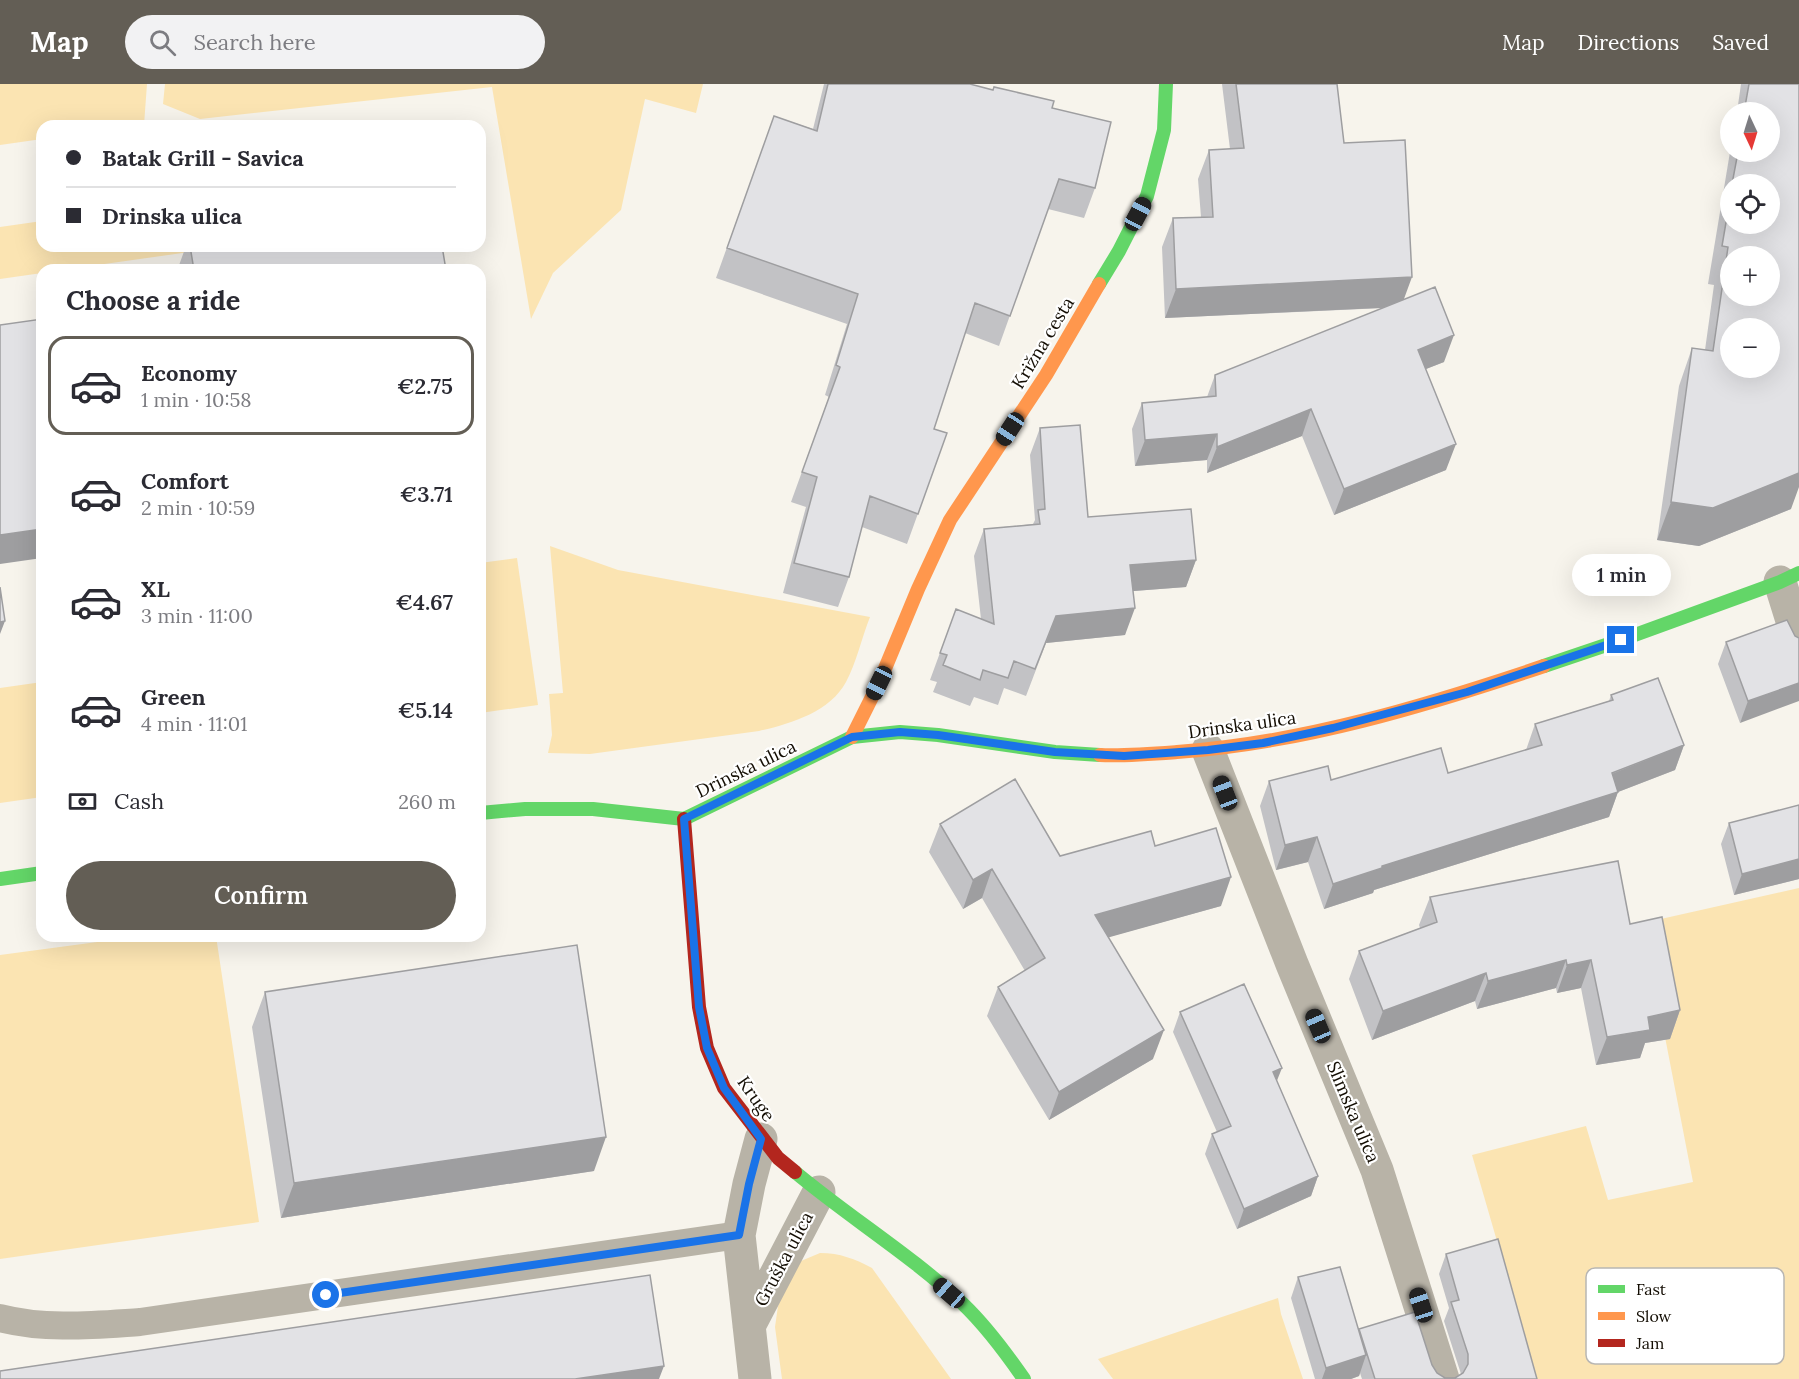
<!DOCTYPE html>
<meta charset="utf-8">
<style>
:root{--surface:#fff;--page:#f2f2f3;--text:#2b2b33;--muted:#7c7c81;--line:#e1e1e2;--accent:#635e55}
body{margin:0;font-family:Lora,serif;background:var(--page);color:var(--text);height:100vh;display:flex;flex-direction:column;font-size:22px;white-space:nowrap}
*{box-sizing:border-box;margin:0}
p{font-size:20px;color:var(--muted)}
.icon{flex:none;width:33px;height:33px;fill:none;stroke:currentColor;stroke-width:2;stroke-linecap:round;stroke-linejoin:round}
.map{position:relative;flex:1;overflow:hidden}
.side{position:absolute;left:36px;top:180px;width:450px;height:678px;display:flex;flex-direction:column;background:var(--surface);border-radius:18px;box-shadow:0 6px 24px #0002}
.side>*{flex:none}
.hud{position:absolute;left:36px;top:36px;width:450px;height:132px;border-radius:18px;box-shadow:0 6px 24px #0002;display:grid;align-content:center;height:132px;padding:0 30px;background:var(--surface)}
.needle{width:39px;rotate:176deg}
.tools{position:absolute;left:1720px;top:18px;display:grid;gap:12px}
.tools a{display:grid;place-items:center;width:60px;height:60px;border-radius:50%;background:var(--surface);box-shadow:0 6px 24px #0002;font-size:30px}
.end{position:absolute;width:27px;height:27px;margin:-14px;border:8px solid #1a73e8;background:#fff;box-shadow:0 0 0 3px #fff}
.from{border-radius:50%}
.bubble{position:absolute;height:42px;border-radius:21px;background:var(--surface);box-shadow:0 6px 24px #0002;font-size:20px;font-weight:600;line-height:42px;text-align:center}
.car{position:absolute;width:18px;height:36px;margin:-18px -9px;border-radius:8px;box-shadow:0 0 4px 2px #0007;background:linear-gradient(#222 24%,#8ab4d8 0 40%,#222 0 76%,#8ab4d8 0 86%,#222 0)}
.hud b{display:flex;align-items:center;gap:21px;height:57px;font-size:22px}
.hud b+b{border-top:2px solid var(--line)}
.hud i{width:15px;height:15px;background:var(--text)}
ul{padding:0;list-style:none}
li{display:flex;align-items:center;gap:18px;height:99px;margin:0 12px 9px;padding:0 18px;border:3px solid transparent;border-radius:18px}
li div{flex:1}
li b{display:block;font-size:22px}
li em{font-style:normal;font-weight:600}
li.selected{border-color:var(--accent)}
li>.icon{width:54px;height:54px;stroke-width:1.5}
h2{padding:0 30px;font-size:27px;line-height:72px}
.pay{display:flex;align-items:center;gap:15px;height:66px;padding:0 30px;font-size:22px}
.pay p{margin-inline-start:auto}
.action{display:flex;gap:12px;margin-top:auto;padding:12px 30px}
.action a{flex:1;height:69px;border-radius:36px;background:var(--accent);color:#fff;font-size:24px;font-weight:600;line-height:69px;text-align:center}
header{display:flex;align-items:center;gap:36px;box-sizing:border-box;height:84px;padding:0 30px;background:var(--accent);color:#fff}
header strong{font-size:28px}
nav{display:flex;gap:33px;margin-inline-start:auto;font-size:21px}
.search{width:420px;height:54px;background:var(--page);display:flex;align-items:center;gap:15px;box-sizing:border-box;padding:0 21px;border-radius:33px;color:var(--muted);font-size:22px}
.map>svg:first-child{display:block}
.green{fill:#fbe4b2}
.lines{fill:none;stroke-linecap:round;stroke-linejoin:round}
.lane{stroke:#b8b3a7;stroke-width:28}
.street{stroke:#b8b3a7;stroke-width:33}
.fast{stroke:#63d668;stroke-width:14}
.slow{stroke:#ff974d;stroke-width:14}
.jam{stroke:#b3261e;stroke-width:14}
.wall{fill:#c2c2c5;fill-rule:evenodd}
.shaded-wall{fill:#9e9ea0}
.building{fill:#e2e2e5;stroke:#9e9ea0;stroke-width:1.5;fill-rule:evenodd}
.route{stroke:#1a73e8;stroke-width:8}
.labels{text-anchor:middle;stroke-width:4.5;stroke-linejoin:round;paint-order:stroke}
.street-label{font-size:18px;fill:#130d03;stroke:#fff}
.key{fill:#fff;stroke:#b8b6b3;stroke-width:1.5}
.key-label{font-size:16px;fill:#130d03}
</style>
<header>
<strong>Map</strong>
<div class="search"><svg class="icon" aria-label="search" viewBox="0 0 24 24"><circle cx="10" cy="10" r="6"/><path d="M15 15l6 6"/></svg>Search here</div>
<nav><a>Map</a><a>Directions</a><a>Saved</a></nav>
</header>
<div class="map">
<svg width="1799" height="1295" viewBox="0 0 1799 1295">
<rect width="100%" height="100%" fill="#f7f4ec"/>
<path class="green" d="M0,0H147L144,41L42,42V55L0,61Z
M165,0H703L696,29L645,15L621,126L553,189L531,235L492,3L200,35L163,20Z
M42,137V162H232L62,186H42V189L0,195V143Z
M550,462L618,486L870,533C862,553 856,580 846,598C830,628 790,640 759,647L590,670L548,669L552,651L549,610L563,609Z
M517,474L538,621L480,629V479Z
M42,598V713L0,719V604Z
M1799,804V1295H1537L1472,1071L1586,1042L1608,1116L1693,1098L1643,839Z
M142,852H216L259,1138L0,1175V871Z
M820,1169C840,1169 855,1175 872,1184L951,1295H782L775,1243L778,1222L792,1190L801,1177Z
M1278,1214L1281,1230L1303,1295H1113L1098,1275Z"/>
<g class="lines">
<path class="lane" d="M0,1234C46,1246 94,1241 140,1238L739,1151"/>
<path class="street" d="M1780,498L1799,559
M1208,666L1292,880L1377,1086L1443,1295
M749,1242L819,1108
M755,1295L739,1151L749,1100L761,1055"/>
<path class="fast" d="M1099,200L1119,167L1147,112L1164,46L1166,0
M1544,582L1621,556L1780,498L1799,489
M480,729L525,725H593L684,735
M684,735L852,653L900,648L938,651L1055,668L1100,671
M0,795L42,789
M795,1088C850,1134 911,1171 963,1220C986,1242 1006,1269 1024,1295"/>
<path class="slow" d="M852,653L879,599L918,505L950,436L1046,291L1099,200
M1100,671C1126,672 1151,670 1177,668C1303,659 1425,622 1544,582"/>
<path class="jam" d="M684,735L699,923L707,964L724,1004L778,1074L795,1088"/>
</g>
<path class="wall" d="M824,0H970L1052,24L1095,104L1084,134L1048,125L999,262L965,249L934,345L947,349L907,460L862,443L849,493L838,523L783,509L806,423L791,418L829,313L825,311L847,240L716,194L774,32L813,45Z
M1222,0H1337L1344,59L1404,216L1444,278L1426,285L1446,386L1334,431L1302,352L1207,389V376L1135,382L1132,345L1142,319L1207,313L1215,291L1384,224L1165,234L1162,163L1173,134L1201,133L1198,95L1209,66L1230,65Z
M1741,0H1799L1791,425L1699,462L1657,456L1679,302L1692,264L1705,266L1714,201L1708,200L1731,62V68H1770V28H1737ZM1731,100H1770L1731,140Z
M186,162H190L446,186H178V184Z
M1040,344L1088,433L1196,476L1186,503L1133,507L1125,551L1046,559L1026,612L1004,604L998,621L974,613L970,622L933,608L937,598L930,596L956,525L981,535L974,472L984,445L1033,440L1035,436L1030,371Z
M1787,536L1740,639L1718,580L1726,558Z
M1611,611L1684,661L1675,686L1618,708L1609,733L1374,806L1373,809L1324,825L1308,778L1276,786L1260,722L1269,697L1331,696L1448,689L1526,666L1535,640L1609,617Z
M1799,721V795L1734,811L1721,760L1729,739Z
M940,740L1060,772L1155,762L1221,822L1108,853L1153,975L1049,1036L987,932L998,903L1025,887L982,814L963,825L929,768Z
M1430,813L1630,840L1680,926L1670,955L1645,959L1640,974L1596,981L1581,904L1557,909L1556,904L1477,925L1475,917L1372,956L1349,895L1359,867L1420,844L1419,841Z
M265,908L594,1087L281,1134L252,943Z
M1180,928L1277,997L1318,1092L1311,1112L1237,1145L1205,1070L1212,1050L1217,1048L1173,948Z
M1446,1170L1537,1295H1362L1360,1289L1359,1292L1351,1295H1315L1291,1214L1298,1193L1359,1246V1245L1432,1281L1437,1289L1445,1294H1455L1461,1290L1444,1237L1449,1224L1439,1190Z"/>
<path class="shaded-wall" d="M1412,193L1401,223L1165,234L1176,205Z
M1454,251L1444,278L1408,292L1418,266Z
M1311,325L1302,352L1207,389L1217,363Z
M1217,350L1207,376L1135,382L1145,356Z
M1456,360L1446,386L1334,431L1344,405Z
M1799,389V403L1791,425L1699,462L1657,456L1671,418Z
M42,445V474L0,480V451Z
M1196,476L1186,503L1121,508L1130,481Z
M1135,524L1125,551L1046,559L1026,612L1056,532Z
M5,537L0,550V538Z
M1799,599V617L1740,639L1748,617Z
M1684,661L1675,686L1618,708L1609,733L1374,806L1373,809L1324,825L1333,800L1382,782Z
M1317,753L1308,778L1276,786L1285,761Z
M1799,775V795L1734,811L1742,790Z
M992,785L982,814L963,825L973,796Z
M1231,793L1221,822L1085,860L1095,831Z
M1566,876L1556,904L1477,925L1488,897Z
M1591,876L1581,904L1557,909L1567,881Z
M1486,889L1475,917L1372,956L1383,927Z
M1680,926L1670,955L1645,959L1640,974L1596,981L1607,953L1648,933Z
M1164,946L1153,975L1049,1036L1059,1008Z
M1282,984L1274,1004L1273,988Z
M606,1053L594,1087L281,1134L294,1099Z
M1318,1092L1311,1112L1237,1145L1244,1125Z
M1366,1271L1359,1292L1351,1295H1322L1326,1284Z
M664,1282L659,1295H575Z"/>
<path class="building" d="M828,0H970L993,6L994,3L1054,17L1052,24L1111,38L1095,104L1059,95L1010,232L975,219L934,345L947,349L918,430L870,412L849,493L794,479L817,393L802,388L840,283L836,281L858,210L727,164L774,32L817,47Z
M1236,0H1337L1344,59L1405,56L1412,193L1176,205L1173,134L1213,133L1209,66L1244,64Z
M1749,0H1799V389L1713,424L1671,418L1692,264L1713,267L1728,163L1722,162L1731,109V140H1770V100H1732L1738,68H1770V28H1744ZM1731,172H1770V212H1731ZM1731,244H1770V284H1731Z
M190,162H442L446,186H194Z
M1435,203L1454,251L1418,266L1456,360L1344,405L1311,325L1217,363V350L1145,356L1142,319L1216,312L1215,291Z
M42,235V445L0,451V241Z
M1080,341L1088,433L1191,425L1196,476L1130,481L1135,524L1056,532L1035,585L1014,577L1008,594L983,586L980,596L943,581L947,571L940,569L956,525L994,540L984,445L1040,440L1038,426L1045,425L1040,344Z
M0,503L5,537L0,538Z
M1787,536L1795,552L1799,554V599L1748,617L1726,558Z
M1658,594L1684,661L1612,689L1618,708L1382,782V784L1333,800L1317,753L1285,761L1269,697L1328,682L1331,696L1441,664L1448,689L1542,661L1535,640L1613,616L1611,611Z
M1015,695L1060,772L1151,747L1155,762L1216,744L1231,793L1095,831L1164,946L1059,1008L998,903L1045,874L992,785L973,796L940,740Z
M1799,721V775L1742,790L1729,739Z
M1618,777L1630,840L1662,833L1680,926L1648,933L1650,946L1607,953L1591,876L1567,881L1566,876L1488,897L1486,889L1383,927L1359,867L1437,838L1430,813Z
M577,861L606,1053L294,1099L265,908Z
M1244,900L1282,984L1273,988L1318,1092L1244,1125L1212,1050L1231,1042L1180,928Z
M1498,1155L1537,1295H1375L1359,1245L1415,1228L1432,1281L1437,1289L1445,1294H1455L1463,1289L1468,1280V1270L1451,1218L1459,1216L1446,1170Z
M1340,1183L1366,1271L1326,1284L1298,1193Z
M650,1191L664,1282L575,1295H0V1287Z"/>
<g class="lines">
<path class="route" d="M326,1211L739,1151L749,1100L761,1055L724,1004L707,964L699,923L684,735L852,653L900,648L938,651L1055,668L1124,672L1208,666L1263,659L1333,644L1467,608L1621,556"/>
</g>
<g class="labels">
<g class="street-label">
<text transform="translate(1043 259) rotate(-59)" y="6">Križna cesta</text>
<text transform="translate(1242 641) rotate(-8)" y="6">Drinska ulica</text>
<text transform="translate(746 685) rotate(-26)" y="6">Drinska ulica</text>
<text transform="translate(756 1015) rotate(55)" y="6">Kruge</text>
<text transform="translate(1353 1028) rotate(67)" y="6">Slimska ulica</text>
<text transform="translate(784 1175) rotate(-62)" y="6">Gruška ulica</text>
</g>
</g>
<rect x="1586" y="1184" width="198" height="96" rx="9" class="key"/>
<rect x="1598" y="1201" width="27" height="8" fill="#63d668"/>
<rect x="1598" y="1228" width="27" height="8" fill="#ff974d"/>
<rect x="1598" y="1255" width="27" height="8" fill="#b3261e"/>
<g class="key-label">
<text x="1636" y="1211">Fast</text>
<text x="1636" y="1238">Slow</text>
<text x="1636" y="1265">Jam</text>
</g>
</svg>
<div class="tools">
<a><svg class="needle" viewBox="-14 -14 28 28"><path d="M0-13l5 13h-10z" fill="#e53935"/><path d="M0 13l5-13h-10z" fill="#7c7c81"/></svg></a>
<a><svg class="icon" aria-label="locate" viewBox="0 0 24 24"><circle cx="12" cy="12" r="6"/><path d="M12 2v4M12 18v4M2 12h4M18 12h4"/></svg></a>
<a>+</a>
<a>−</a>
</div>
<i class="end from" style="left:326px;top:1211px"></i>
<i class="end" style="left:1621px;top:556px"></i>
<div class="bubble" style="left:1572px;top:470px;width:99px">1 min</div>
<i class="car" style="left:1138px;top:130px;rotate:28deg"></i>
<i class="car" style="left:1010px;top:345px;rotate:213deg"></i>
<i class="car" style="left:879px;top:599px;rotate:206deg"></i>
<i class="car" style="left:1225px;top:709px;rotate:339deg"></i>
<i class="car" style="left:1318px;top:942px;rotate:337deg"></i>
<i class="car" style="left:949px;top:1209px;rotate:311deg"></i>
<i class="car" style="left:1421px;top:1221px;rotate:342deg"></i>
<div class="hud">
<b><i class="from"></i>Batak Grill - Savica</b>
<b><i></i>Drinska ulica</b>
</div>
<section class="side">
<h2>Choose a ride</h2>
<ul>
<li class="selected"><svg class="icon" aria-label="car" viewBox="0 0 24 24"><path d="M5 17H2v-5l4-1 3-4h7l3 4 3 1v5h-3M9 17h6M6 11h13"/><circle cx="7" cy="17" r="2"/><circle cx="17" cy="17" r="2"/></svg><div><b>Economy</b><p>1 min · 10:58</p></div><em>€2.75</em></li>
<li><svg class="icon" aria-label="car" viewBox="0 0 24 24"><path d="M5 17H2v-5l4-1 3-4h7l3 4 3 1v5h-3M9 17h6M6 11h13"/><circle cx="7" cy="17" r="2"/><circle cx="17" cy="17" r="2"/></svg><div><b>Comfort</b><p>2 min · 10:59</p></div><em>€3.71</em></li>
<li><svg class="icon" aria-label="car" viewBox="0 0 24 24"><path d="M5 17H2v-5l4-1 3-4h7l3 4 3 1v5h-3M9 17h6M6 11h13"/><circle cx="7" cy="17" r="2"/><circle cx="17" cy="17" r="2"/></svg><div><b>XL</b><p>3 min · 11:00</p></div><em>€4.67</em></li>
<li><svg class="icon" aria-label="car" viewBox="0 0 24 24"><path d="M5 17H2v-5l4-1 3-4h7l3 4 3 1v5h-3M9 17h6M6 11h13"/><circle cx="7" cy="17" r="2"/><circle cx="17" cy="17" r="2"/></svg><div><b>Green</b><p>4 min · 11:01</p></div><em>€5.14</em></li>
</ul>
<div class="pay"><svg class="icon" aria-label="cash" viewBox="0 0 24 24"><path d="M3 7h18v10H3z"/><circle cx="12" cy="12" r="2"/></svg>Cash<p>260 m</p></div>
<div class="action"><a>Confirm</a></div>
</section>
</div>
